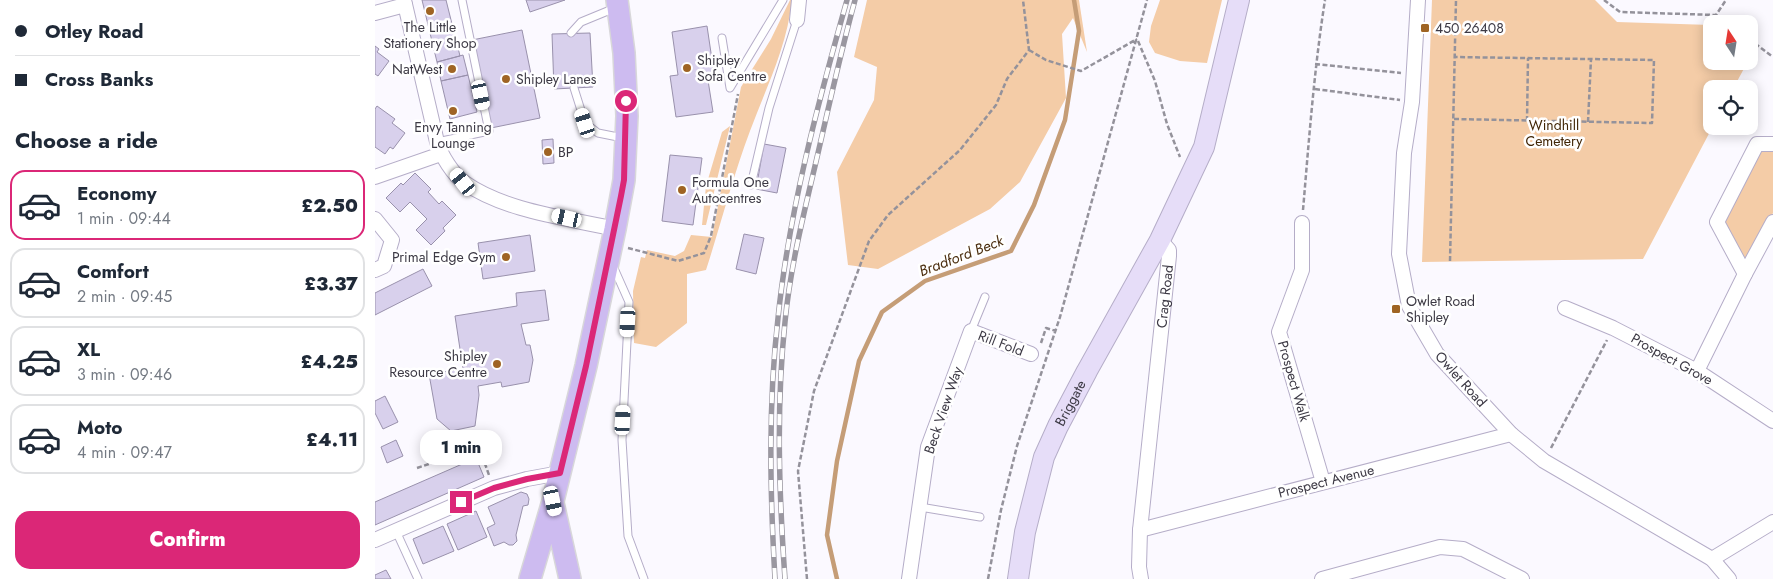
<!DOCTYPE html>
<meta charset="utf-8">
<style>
:root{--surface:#fff;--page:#f6f6f7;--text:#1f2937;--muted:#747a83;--line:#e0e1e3;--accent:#db2777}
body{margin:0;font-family:Jost,sans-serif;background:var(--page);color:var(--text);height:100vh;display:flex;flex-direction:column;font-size:19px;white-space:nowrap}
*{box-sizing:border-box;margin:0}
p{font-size:16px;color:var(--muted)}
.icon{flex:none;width:28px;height:28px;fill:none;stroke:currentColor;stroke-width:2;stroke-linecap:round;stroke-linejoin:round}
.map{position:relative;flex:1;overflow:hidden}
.drawer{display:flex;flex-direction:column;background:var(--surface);width:375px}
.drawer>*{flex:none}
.top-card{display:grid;align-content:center;height:110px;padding:0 15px;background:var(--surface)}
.needle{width:32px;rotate:348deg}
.controls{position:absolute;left:1328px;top:15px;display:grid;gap:10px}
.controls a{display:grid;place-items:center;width:55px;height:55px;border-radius:10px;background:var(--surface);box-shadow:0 2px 12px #0003;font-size:25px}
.end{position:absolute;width:22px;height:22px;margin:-11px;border:6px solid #db2777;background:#fff;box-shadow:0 0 0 2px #fff}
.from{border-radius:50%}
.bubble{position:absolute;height:35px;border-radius:15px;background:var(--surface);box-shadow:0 2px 12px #0003;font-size:16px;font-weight:800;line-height:35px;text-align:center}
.car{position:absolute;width:15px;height:30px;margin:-15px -8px;border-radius:6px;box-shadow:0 0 4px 1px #0007;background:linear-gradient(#fff 24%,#345 0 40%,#fff 0 76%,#345 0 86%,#fff 0)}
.top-card b{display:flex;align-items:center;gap:18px;height:48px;font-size:19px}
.top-card b+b{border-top:1px solid var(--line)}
.top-card i{width:12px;height:12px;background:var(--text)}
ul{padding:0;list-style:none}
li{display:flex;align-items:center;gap:15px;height:70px;margin:0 10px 8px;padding:0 5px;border:2px solid var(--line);border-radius:15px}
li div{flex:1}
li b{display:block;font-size:19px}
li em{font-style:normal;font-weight:800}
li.active{border-color:var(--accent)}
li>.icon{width:45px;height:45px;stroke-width:1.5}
h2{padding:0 15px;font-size:22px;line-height:60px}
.primary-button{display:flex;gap:10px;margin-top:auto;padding:10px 15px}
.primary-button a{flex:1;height:58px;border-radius:15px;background:var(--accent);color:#fff;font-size:20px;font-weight:800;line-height:58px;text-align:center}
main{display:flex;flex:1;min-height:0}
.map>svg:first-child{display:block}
.green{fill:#f4cca7}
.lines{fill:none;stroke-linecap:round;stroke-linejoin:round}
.stream{stroke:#c59d77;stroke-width:4.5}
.building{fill:#d8d0ec;stroke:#9991ac}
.lane-casing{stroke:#b5adc8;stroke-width:9}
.street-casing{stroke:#b5adc8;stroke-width:16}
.secondary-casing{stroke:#b5adc8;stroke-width:22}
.primary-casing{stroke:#d8d7da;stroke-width:24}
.path{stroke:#94929b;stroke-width:2.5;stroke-dasharray:5 2.5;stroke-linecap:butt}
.lane{stroke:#fff;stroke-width:7}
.street{stroke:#fff;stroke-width:14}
.secondary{stroke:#e6ddf8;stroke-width:20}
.primary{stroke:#cdbbf0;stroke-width:21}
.rail-casing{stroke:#9a97a0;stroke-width:5.5}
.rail{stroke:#fff;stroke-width:4;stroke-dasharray:11;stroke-linecap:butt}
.route{stroke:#db2777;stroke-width:6}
.poi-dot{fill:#9f6424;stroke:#fff;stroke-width:2}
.labels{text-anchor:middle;stroke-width:5;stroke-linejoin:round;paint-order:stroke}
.poi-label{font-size:14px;fill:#3c3944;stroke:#fff;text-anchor:start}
.park-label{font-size:14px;fill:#402505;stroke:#fff}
.street-label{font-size:14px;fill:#3c3944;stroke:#fff}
.water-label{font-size:15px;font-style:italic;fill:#4c2f11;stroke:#fff}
</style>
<main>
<section class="drawer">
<div class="top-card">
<b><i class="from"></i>Otley Road</b>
<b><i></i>Cross Banks</b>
</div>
<h2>Choose a ride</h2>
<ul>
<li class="active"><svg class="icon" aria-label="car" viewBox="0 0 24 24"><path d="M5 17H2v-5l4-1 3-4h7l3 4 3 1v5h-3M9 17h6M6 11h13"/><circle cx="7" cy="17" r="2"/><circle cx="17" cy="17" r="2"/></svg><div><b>Economy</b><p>1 min · 09:44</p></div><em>£2.50</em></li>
<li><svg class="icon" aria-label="car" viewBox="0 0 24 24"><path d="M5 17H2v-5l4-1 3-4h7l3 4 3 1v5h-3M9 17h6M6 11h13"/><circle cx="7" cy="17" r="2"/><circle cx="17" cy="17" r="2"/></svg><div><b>Comfort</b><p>2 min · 09:45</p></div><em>£3.37</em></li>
<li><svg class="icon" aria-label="car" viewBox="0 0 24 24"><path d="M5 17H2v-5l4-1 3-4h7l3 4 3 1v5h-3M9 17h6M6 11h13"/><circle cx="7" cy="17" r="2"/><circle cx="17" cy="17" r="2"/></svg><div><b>XL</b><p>3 min · 09:46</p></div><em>£4.25</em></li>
<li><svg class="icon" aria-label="car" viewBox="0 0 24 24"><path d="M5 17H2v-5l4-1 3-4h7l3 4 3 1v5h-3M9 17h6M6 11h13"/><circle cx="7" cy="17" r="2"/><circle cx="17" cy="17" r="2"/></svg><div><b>Moto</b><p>4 min · 09:47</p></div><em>£4.11</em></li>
</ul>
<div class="primary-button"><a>Confirm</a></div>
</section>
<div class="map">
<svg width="1398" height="579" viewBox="0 0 1398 579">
<rect width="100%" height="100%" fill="#fbf9ff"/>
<path class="green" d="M415,0H417C412,47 391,88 375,131C358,176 346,224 331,270L312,274V323L281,347L259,343L258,291L266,257L270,258L272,250L300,256L309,251L316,235L337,237L366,87L396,39Z
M492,0H704L712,52L698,18L687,34L691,98L645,182L615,209L503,269L473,265L462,172L499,100L502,67L479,57Z
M785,0H847L832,63L805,61L780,53L774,42L776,26Z
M1057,0H1220L1242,22L1336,25V61H1373L1358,89H1336V126H1338L1268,259L1047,262Z
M355,126L331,225H327L331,186L347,132Z
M1385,147L1398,148V213L1370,263L1348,222Z"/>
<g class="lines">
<path class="stream" d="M462,579L452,535L462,461L484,361L507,312L550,281L636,251L659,205L690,120L704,31L699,0"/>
</g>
<path class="building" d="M47,0H71L85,56L62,62Z
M151,0H190L155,12Z
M332,26L339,73L332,74L338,112L301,117L295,76L303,75L297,32Z
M147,30L165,118L116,128L97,40Z
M215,33L218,87L179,89L177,34Z
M0,46L4,49L2,52L14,61L3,76L0,74Z
M88,55L93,75L66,81L62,62Z
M93,75L102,112L75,119L66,81Z
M2,106L20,119L17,123L30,133L18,149L15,147L10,154L0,147V109Z
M178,139L179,163L168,164L167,140Z
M389,144L411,148L402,193L381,189Z
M295,155L327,158L318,225L287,221Z
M40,173L56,189L53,192L64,204L67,201L81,215L68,228L70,231L56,245L41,230L52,219L35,202L25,212L11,198L26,183L28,185Z
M369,234L389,238L381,274L361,269Z
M155,235L160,271L108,279L103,243Z
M48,269L57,286L0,315V293Z
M170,290L174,320L146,324L151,345H155L158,360L154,382L127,387L126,382L103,386L104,395L100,426L76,431L62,419L54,374L88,369L80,316L142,306L141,293Z
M10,396L23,422L8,429L0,413V401Z
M21,440L28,456L12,463L6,447Z
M101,458L109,477L0,525V502Z
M146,492L152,494L154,499L153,505L148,506L141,535L142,541L138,545H134L129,542L119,546L112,528L120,524L113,507Z
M101,511L112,537L83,550L72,524Z
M68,526L79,551L48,564L38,539Z
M11,570L16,579H0V575Z"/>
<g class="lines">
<defs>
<path id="lane" d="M196,33L206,22L240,8
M347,38L355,88L408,0
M199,88L210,123L223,133L248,138
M62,142L114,131L87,0
M376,185L394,108L422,20
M238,266L254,302L247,440L253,536L269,579
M596,331L610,297
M545,507L605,517
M21,531L43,579"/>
<g id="street">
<path d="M29,0L62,142C66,155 78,175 90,183C130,211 192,218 240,229"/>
<path d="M1043,0L1037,102L1029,153L1024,254L1034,306L1062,354L1136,434L1169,461L1337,559L1354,579"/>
<path d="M0,13L30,5"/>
<path d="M422,20L424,0"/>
<path d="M0,177L66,154"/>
<path d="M0,219L17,240L9,266L0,270"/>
<path d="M927,223V270L904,332L948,482"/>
<path d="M1370,274L1342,222L1382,144H1398"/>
<path d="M1190,308L1238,328L1322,371L1398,421"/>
<path d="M1322,371L1370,274L1398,222"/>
<path d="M765,530L1136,434"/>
<path d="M0,540L119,488L152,479L185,473"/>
<path d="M1337,559L1398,522"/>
<path d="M534,579L553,447L596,331L656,354"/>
<path id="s1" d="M766,579L764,567L765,530L794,256V250L785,240"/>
<path d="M947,579L1065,547L1088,549L1147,579"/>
</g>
<g id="secondary">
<path id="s2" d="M643,579L650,532L669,457L683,426L712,371L785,240L829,147L864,0"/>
</g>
<path id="primary" d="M178,503L195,579
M155,579L178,501L211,366L240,229L249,180L252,116L249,53L242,0"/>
</defs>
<use href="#lane" class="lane-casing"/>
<use href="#street" class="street-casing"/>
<use href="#secondary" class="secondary-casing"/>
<use href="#primary" class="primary-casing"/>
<path class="path" d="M1229,0L1245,12L1341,15L1351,0
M1341,15L1353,24
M1374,39L1398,57
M763,41L780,81L792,124L805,157
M654,50L671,60L706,71L762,39
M940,64L1026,73
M940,89L1025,100
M1079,119L1277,123L1279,60L1080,57
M1152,121L1153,58
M1213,122L1216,59
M928,210C934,140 939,70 950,0
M253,248L303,261L329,253L336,236L363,94
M1075,261L1081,0
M666,343L671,328L681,331
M1176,448L1232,340
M42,468L104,447L114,475
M432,579L423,471L439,391L494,241L513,215L585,150L621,105L632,79L654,50L648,0
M613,579L626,510L642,446L685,317L772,0"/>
<use href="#lane" class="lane"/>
<use href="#street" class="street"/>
<use href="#secondary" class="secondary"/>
<use href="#primary" class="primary"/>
<defs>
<path id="rail" d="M400,579C395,492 393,405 403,318C414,211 443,103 472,0
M410,579C404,493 401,408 410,322C415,269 428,217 440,166C453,110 465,55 480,0"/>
</defs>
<use href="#rail" class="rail-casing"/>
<use href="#rail" class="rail"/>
</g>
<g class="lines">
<path class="route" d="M86,502L119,488L152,479L185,473L211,366L246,196L249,180L251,101"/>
</g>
<g class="poi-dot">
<circle cx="55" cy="11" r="5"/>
<rect x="1045" y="23" width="10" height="10" rx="2.5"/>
<circle cx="312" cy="68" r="5"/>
<circle cx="77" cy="69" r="5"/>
<circle cx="131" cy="79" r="5"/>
<circle cx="78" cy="111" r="5"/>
<circle cx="173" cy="152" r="5"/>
<circle cx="307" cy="190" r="5"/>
<circle cx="131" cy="257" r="5"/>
<rect x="1016" y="304" width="10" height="10" rx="2.5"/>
<circle cx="122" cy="364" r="5"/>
</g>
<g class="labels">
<g class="poi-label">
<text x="55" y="32" text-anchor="middle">The Little<tspan x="55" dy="16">Stationery Shop</tspan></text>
<text x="1060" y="33">450 26408</text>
<text x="322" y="65">Shipley<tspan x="322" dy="16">Sofa Centre</tspan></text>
<text x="67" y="74" text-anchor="end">NatWest</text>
<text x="141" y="84">Shipley Lanes</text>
<text x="78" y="132" text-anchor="middle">Envy Tanning<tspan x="78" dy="16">Lounge</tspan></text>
<text x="183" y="157">BP</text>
<text x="317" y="187">Formula One<tspan x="317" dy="16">Autocentres</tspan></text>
<text x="121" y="262" text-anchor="end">Primal Edge Gym</text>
<text x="1031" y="306">Owlet Road<tspan x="1031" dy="16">Shipley</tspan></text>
<text x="112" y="361" text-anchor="end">Shipley<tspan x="112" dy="16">Resource Centre</tspan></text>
</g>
<g class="park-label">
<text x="1179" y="130">Windhill<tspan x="1179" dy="16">Cemetery</tspan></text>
</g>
<g class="street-label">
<text dy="5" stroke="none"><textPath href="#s1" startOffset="284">Crag Road</textPath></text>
<text transform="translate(626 343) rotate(21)" y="5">Rill Fold</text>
<text transform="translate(1297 359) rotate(29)" y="5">Prospect Grove</text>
<text transform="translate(1086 379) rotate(48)" y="5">Owlet Road</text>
<text transform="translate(919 381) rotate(74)" y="5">Prospect Walk</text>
<text dy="5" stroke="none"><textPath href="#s2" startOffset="185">Briggate</textPath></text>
<text transform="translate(568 410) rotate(-71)" y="5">Beck View Way</text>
<text transform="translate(951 481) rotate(-14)" y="5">Prospect Avenue</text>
</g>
<g class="water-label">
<text transform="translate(586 256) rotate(-21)" y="5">Bradford Beck</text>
</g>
</g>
</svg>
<div class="controls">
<a><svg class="needle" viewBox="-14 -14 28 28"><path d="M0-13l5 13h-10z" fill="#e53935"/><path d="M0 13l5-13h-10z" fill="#747a83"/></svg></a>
<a><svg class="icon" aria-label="locate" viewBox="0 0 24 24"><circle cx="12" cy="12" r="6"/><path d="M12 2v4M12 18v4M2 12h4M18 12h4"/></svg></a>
</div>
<i class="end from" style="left:251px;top:101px"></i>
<i class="end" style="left:86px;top:502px"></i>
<div class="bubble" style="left:45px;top:430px;width:82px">1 min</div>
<i class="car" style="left:106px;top:95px;rotate:168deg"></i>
<i class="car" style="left:210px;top:123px;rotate:342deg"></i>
<i class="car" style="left:88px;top:182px;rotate:321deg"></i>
<i class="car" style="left:192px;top:218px;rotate:283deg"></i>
<i class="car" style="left:253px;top:322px;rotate:183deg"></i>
<i class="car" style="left:248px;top:420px;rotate:3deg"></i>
<i class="car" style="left:178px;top:501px;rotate:168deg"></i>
</div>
</main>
